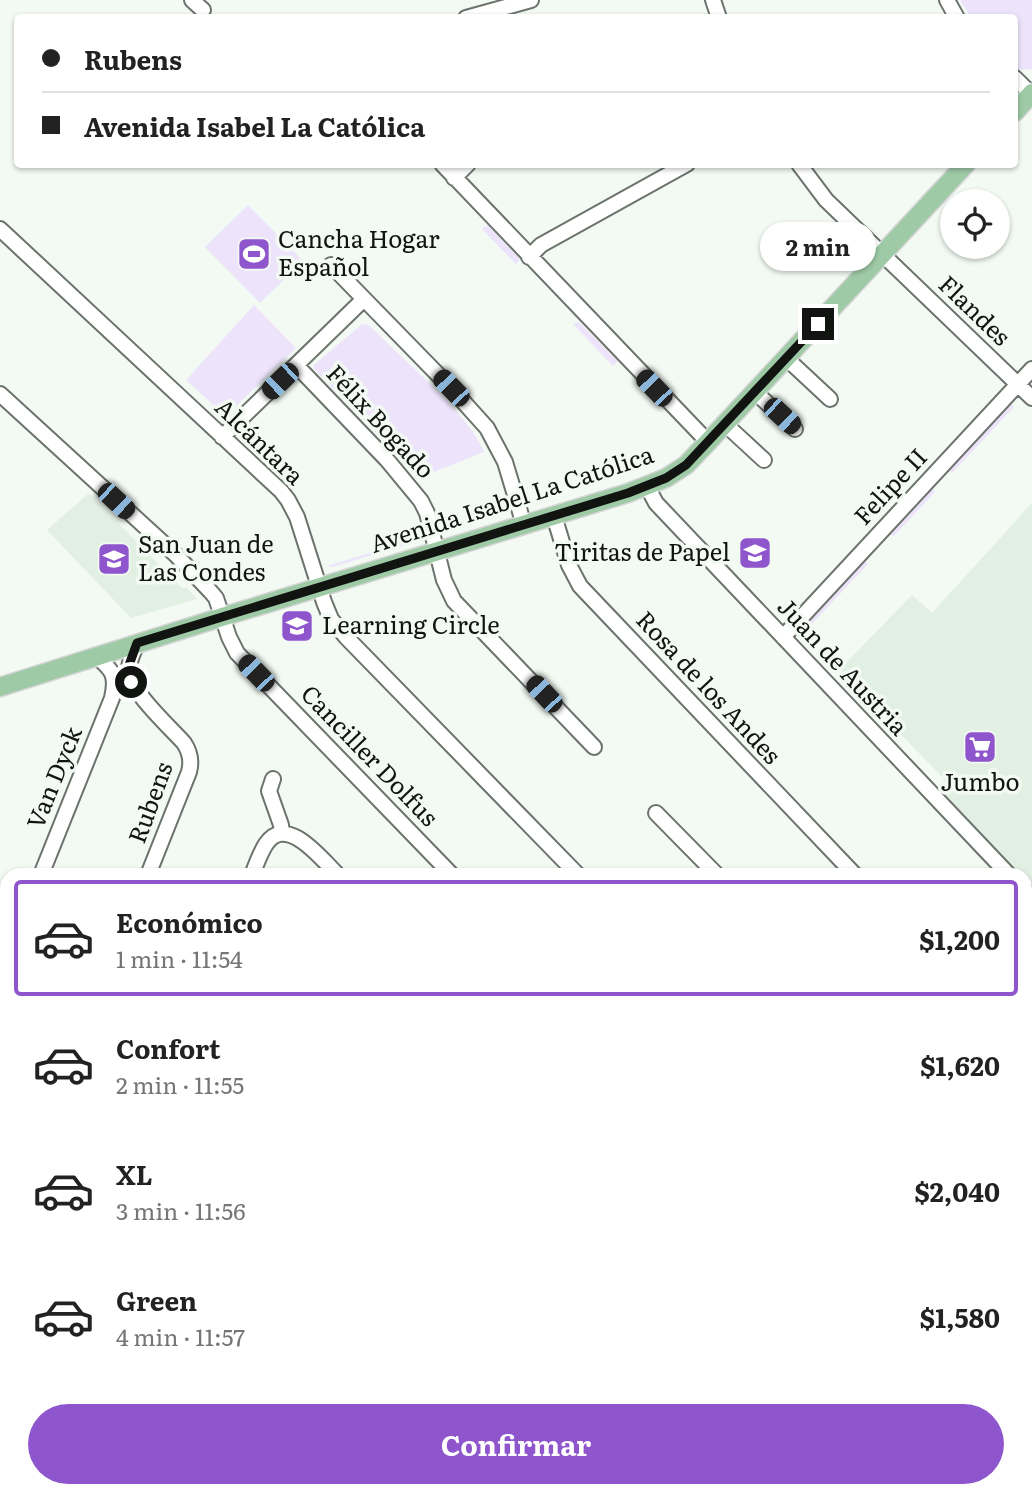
<!DOCTYPE html>
<html lang="es">
<meta charset="utf-8">
<style>
:root{--surface:#fff;--page:#f6f6f6;--text:#222;--muted:#767676;--line:#e0e0e0;--accent:#8f55cc}
body{margin:0;font-family:Literata,serif;background:var(--page);color:var(--text);height:100vh;display:flex;flex-direction:column;font-size:26px;white-space:nowrap}
*{box-sizing:border-box;margin:0}
p{font-size:23px;color:var(--muted)}
.icon{flex:none;width:38px;height:38px;fill:none;stroke:currentColor;stroke-width:2;stroke-linecap:round;stroke-linejoin:round}
.map{position:relative;flex:1;overflow:hidden}
.panel{position:absolute;left:0px;top:868px;width:1032px;height:630px;display:flex;flex-direction:column;background:var(--surface);border-radius:21px 21px 0 0;box-shadow:0 2px 5px #0004}
.panel>*{flex:none}
.hud{position:absolute;left:14px;top:14px;width:1004px;height:154px;border-radius:7px;box-shadow:0 2px 5px #0004;display:grid;align-content:center;height:154px;padding:0 28px;background:var(--surface)}
.controls{position:absolute;left:940px;top:189px;display:grid;gap:14px}
.controls a{display:grid;place-items:center;width:70px;height:70px;border-radius:50%;background:var(--surface);box-shadow:0 2px 5px #0004;font-size:35px}
.end{position:absolute;width:32px;height:32px;margin:-16px;border:9px solid #121412;background:#fff;box-shadow:0 0 0 4px #fff}
.from{border-radius:50%}
.bubble{position:absolute;height:49px;border-radius:24px;background:var(--surface);box-shadow:0 2px 5px #0004;font-size:23px;font-weight:700;line-height:49px;text-align:center}
.car{position:absolute;width:21px;height:42px;margin:-21px -10px;border-radius:9px;box-shadow:0 0 5px 2px #0007;background:linear-gradient(#222 24%,#8ab4d8 0 40%,#222 0 76%,#8ab4d8 0 86%,#222 0)}
.hud b{display:flex;align-items:center;gap:24px;height:66px;font-size:26px}
.hud b+b{border-top:2px solid var(--line)}
.hud i{width:18px;height:18px;background:var(--text)}
ul{padding:12px 0 0;list-style:none}
li{display:flex;align-items:center;gap:21px;height:116px;margin:0 14px 10px;padding:0 14px;border:4px solid transparent;border-radius:7px}
li div{flex:1}
li b{display:block;font-size:26px}
li em{font-style:normal;font-weight:700}
li.active{border-color:var(--accent)}
li>.icon{width:63px;height:63px;stroke-width:1.5}
.primary-button{display:flex;gap:14px;margin-top:auto;padding:14px 28px}
.primary-button a{flex:1;height:80px;border-radius:42px;background:var(--accent);color:#fff;font-size:28px;font-weight:700;line-height:80px;text-align:center}
.map>svg:first-child{display:block}
.built{fill:#e2f0e3}
.green{fill:#ede4fb}
.lines{fill:none;stroke-linecap:round;stroke-linejoin:round}
.minor-casing{stroke:#6c736d;stroke-width:18}
.major-casing{stroke:#d4d5d4;stroke-width:21}
.minor{stroke:#fff;stroke-width:14}
.major{stroke:#9ecaa6;stroke-width:18}
.route{stroke:#121412;stroke-width:9}
.labels{text-anchor:middle;stroke-width:7;stroke-linejoin:round;paint-order:stroke}
.poi-label{font-size:24px;fill:#121412;stroke:#f2faf3;text-anchor:start}
.street-label{font-size:24px;fill:#121412;stroke:#f2faf3}
</style>
<div class="map">
<svg width="1032" height="1498" viewBox="0 0 1032 1498">
<rect width="100%" height="100%" fill="#f2faf3"/>
<path class="built" d="M89,493L182,588H187L197,599L131,618L47,530Z
M1032,503V890L1026,883V875H1018L941,795L944,779L847,679L841,668L912,595L932,613Z"/>
<path class="green" d="M960,0H1032V69L1017,70L1015,68V18L971,17Z
M248,205L303,261L260,303L205,247Z
M488,225L520,259L516,264L482,229Z
M254,305L296,348L231,411L219,410L186,380Z
M579,322L618,361L613,366L573,324Z
M362,324L369,325C386,342 404,359 421,375C444,398 471,422 484,452L419,478L314,369V365Z
M1010,403L1014,407L952,473L948,470Z
M931,488L935,492L894,536L888,534Z
M423,537L420,541L332,567L327,566Z
M866,562L868,564L807,629L804,625L862,563Z
M460,1491H519L529,1498H470Z"/>
<g class="lines">
<defs>
<path id="minor" d="M192,0L203,10
M713,0L719,18
M947,0L957,18
M466,18L531,0
M1015,78L1031,94
M442,164L708,442
M799,164L826,200L1032,398
M454,178L468,164
M0,229L281,491L288,500L297,517L324,602L331,619L346,637L578,875
M529,257L541,245L687,164
M331,265L451,388L487,428L505,462L524,525
M786,358L830,399
M296,365L388,461L421,501L427,513L444,580L454,601L594,747
M755,392L795,429
M0,394L175,554L210,591L216,598L229,637L237,653L452,875
M725,424L764,460
M222,437L364,299
M647,486L656,503L1009,875
M554,516L569,565L580,586L855,875
M783,637L1032,369
M137,643C134,651 129,660 129,669C128,690 170,727 184,743C190,752 192,761 189,772L148,875
M273,779L269,791L281,825L282,833
M656,813L717,875
M41,875L112,698C117,676 113,670 96,656
M252,875C256,865 260,853 266,844C287,813 322,860 338,875
M1026,892L1032,899
M0,930L7,925
M0,943L7,952
M1026,1041L1032,1032
M0,1386L7,1393
M531,1491L541,1498
M809,1491L819,1498
M989,1491L990,1498
M14,1498L20,1491
M239,1498L245,1491
M848,1498L852,1491"/>
<path id="major" d="M1015,112L1032,93
M0,687L222,617L628,493L666,478L686,465L708,442L966,164
M1026,929L1032,928
M1026,949L1032,945
M0,1010L7,1008
M0,1032L7,1030
M0,1121L7,1133
M0,1157L7,1167
M341,1491L350,1498
M382,1498L386,1491"/>
</defs>
<use href="#minor" class="minor-casing"/>
<use href="#major" class="major-casing"/>
<use href="#minor" class="minor"/>
<use href="#major" class="major"/>
</g>
<g class="lines">
<path class="route" d="M131,682L128,668L137,643L628,493L666,478L686,465L818,324"/>
</g>
<defs>
<symbol id="stadium-square" viewBox="-11 -11 22 22"><rect x="-9" y="-9" width="18" height="18" rx="4" fill="#8f55cc" stroke="#f2faf3"/><path d="M0-5a6.5 5 0 1 0 0 10a6.5 5 0 1 0 0-10ZM-3.5-1.8h7v3.6h-7Z" fill="#fff"/></symbol>
<symbol id="school-square" viewBox="-11 -11 22 22"><rect x="-9" y="-9" width="18" height="18" rx="4" fill="#8f55cc" stroke="#f2faf3"/><path d="M0-5L7-2L0 1L-7-2ZM-4 1L0 2.5L4 1V4Q0 6-4 4Z" fill="#fff"/></symbol>
<symbol id="supermarket-square" viewBox="-11 -11 22 22"><rect x="-9" y="-9" width="18" height="18" rx="4" fill="#8f55cc" stroke="#f2faf3"/><path d="M-6-5.5h2.5l.6 2H6L4.5 2H-2.5L-4.4-4H-6ZM-1.5 3.2a1.3 1.3 0 1 0 .1 0ZM3 3.2a1.3 1.3 0 1 0 .1 0Z" fill="#fff"/></symbol>
</defs>
<g fill-rule="evenodd">
<use href="#stadium-square" x="235" y="235" width="38" height="38"/>
<use href="#school-square" x="736" y="534" width="38" height="38"/>
<use href="#school-square" x="95" y="540" width="38" height="38"/>
<use href="#school-square" x="278" y="607" width="38" height="38"/>
<use href="#supermarket-square" x="961" y="728" width="38" height="38"/>
</g>
<g class="labels">
<g class="poi-label">
<text x="278" y="248">Cancha Hogar<tspan x="278" dy="28">Español</tspan></text>
<text x="138" y="553">San Juan de<tspan x="138" dy="28">Las Condes</tspan></text>
<text x="730" y="561" text-anchor="end">Tiritas de Papel</text>
<text x="322" y="634">Learning Circle</text>
<text x="980" y="791" text-anchor="middle">Jumbo</text>
</g>
<g class="street-label">
<text transform="translate(974 311) rotate(44)" y="8">Flandes</text>
<text transform="translate(380 422) rotate(47)" y="8">Félix Bogado</text>
<text transform="translate(259 442) rotate(44)" y="8">Alcántara</text>
<text transform="translate(891 487) rotate(-47)" y="8">Felipe II</text>
<text transform="translate(512 500) rotate(-18)" y="8">Avenida Isabel La Católica</text>
<text transform="translate(842 667) rotate(47)" y="8">Juan de Austria</text>
<text transform="translate(708 688) rotate(47)" y="8">Rosa de los Andes</text>
<text transform="translate(369 756) rotate(46)" y="8">Canciller Dolfus</text>
<text transform="translate(55 778) rotate(-68)" y="8">Van Dyck</text>
<text transform="translate(151 803) rotate(-70)" y="8">Rubens</text>
</g>
</g>
</svg>
<div class="controls">
<a><svg class="icon" aria-label="locate" viewBox="0 0 24 24"><circle cx="12" cy="12" r="6"/><path d="M12 2v4M12 18v4M2 12h4M18 12h4"/></svg></a>
</div>
<i class="end from" style="left:131px;top:682px"></i>
<i class="end" style="left:818px;top:324px"></i>
<div class="bubble" style="left:760px;top:222px;width:116px">2 min</div>
<i class="car" style="left:280px;top:381px;rotate:226deg"></i>
<i class="car" style="left:451px;top:388px;rotate:316deg"></i>
<i class="car" style="left:654px;top:388px;rotate:316deg"></i>
<i class="car" style="left:782px;top:416px;rotate:133deg"></i>
<i class="car" style="left:116px;top:501px;rotate:133deg"></i>
<i class="car" style="left:256px;top:673px;rotate:316deg"></i>
<i class="car" style="left:544px;top:694px;rotate:317deg"></i>
<div class="hud">
<b><i class="from"></i>Rubens</b>
<b><i></i>Avenida Isabel La Católica</b>
</div>
<section class="panel">
<ul>
<li class="active"><svg class="icon" aria-label="car" viewBox="0 0 24 24"><path d="M5 17H2v-5l4-1 3-4h7l3 4 3 1v5h-3M9 17h6M6 11h13"/><circle cx="7" cy="17" r="2"/><circle cx="17" cy="17" r="2"/></svg><div><b>Económico</b><p>1 min · 11:54</p></div><em>$1,200</em></li>
<li><svg class="icon" aria-label="car" viewBox="0 0 24 24"><path d="M5 17H2v-5l4-1 3-4h7l3 4 3 1v5h-3M9 17h6M6 11h13"/><circle cx="7" cy="17" r="2"/><circle cx="17" cy="17" r="2"/></svg><div><b>Confort</b><p>2 min · 11:55</p></div><em>$1,620</em></li>
<li><svg class="icon" aria-label="car" viewBox="0 0 24 24"><path d="M5 17H2v-5l4-1 3-4h7l3 4 3 1v5h-3M9 17h6M6 11h13"/><circle cx="7" cy="17" r="2"/><circle cx="17" cy="17" r="2"/></svg><div><b>XL</b><p>3 min · 11:56</p></div><em>$2,040</em></li>
<li><svg class="icon" aria-label="car" viewBox="0 0 24 24"><path d="M5 17H2v-5l4-1 3-4h7l3 4 3 1v5h-3M9 17h6M6 11h13"/><circle cx="7" cy="17" r="2"/><circle cx="17" cy="17" r="2"/></svg><div><b>Green</b><p>4 min · 11:57</p></div><em>$1,580</em></li>
</ul>
<div class="primary-button"><a>Confirmar</a></div>
</section>
</div>
